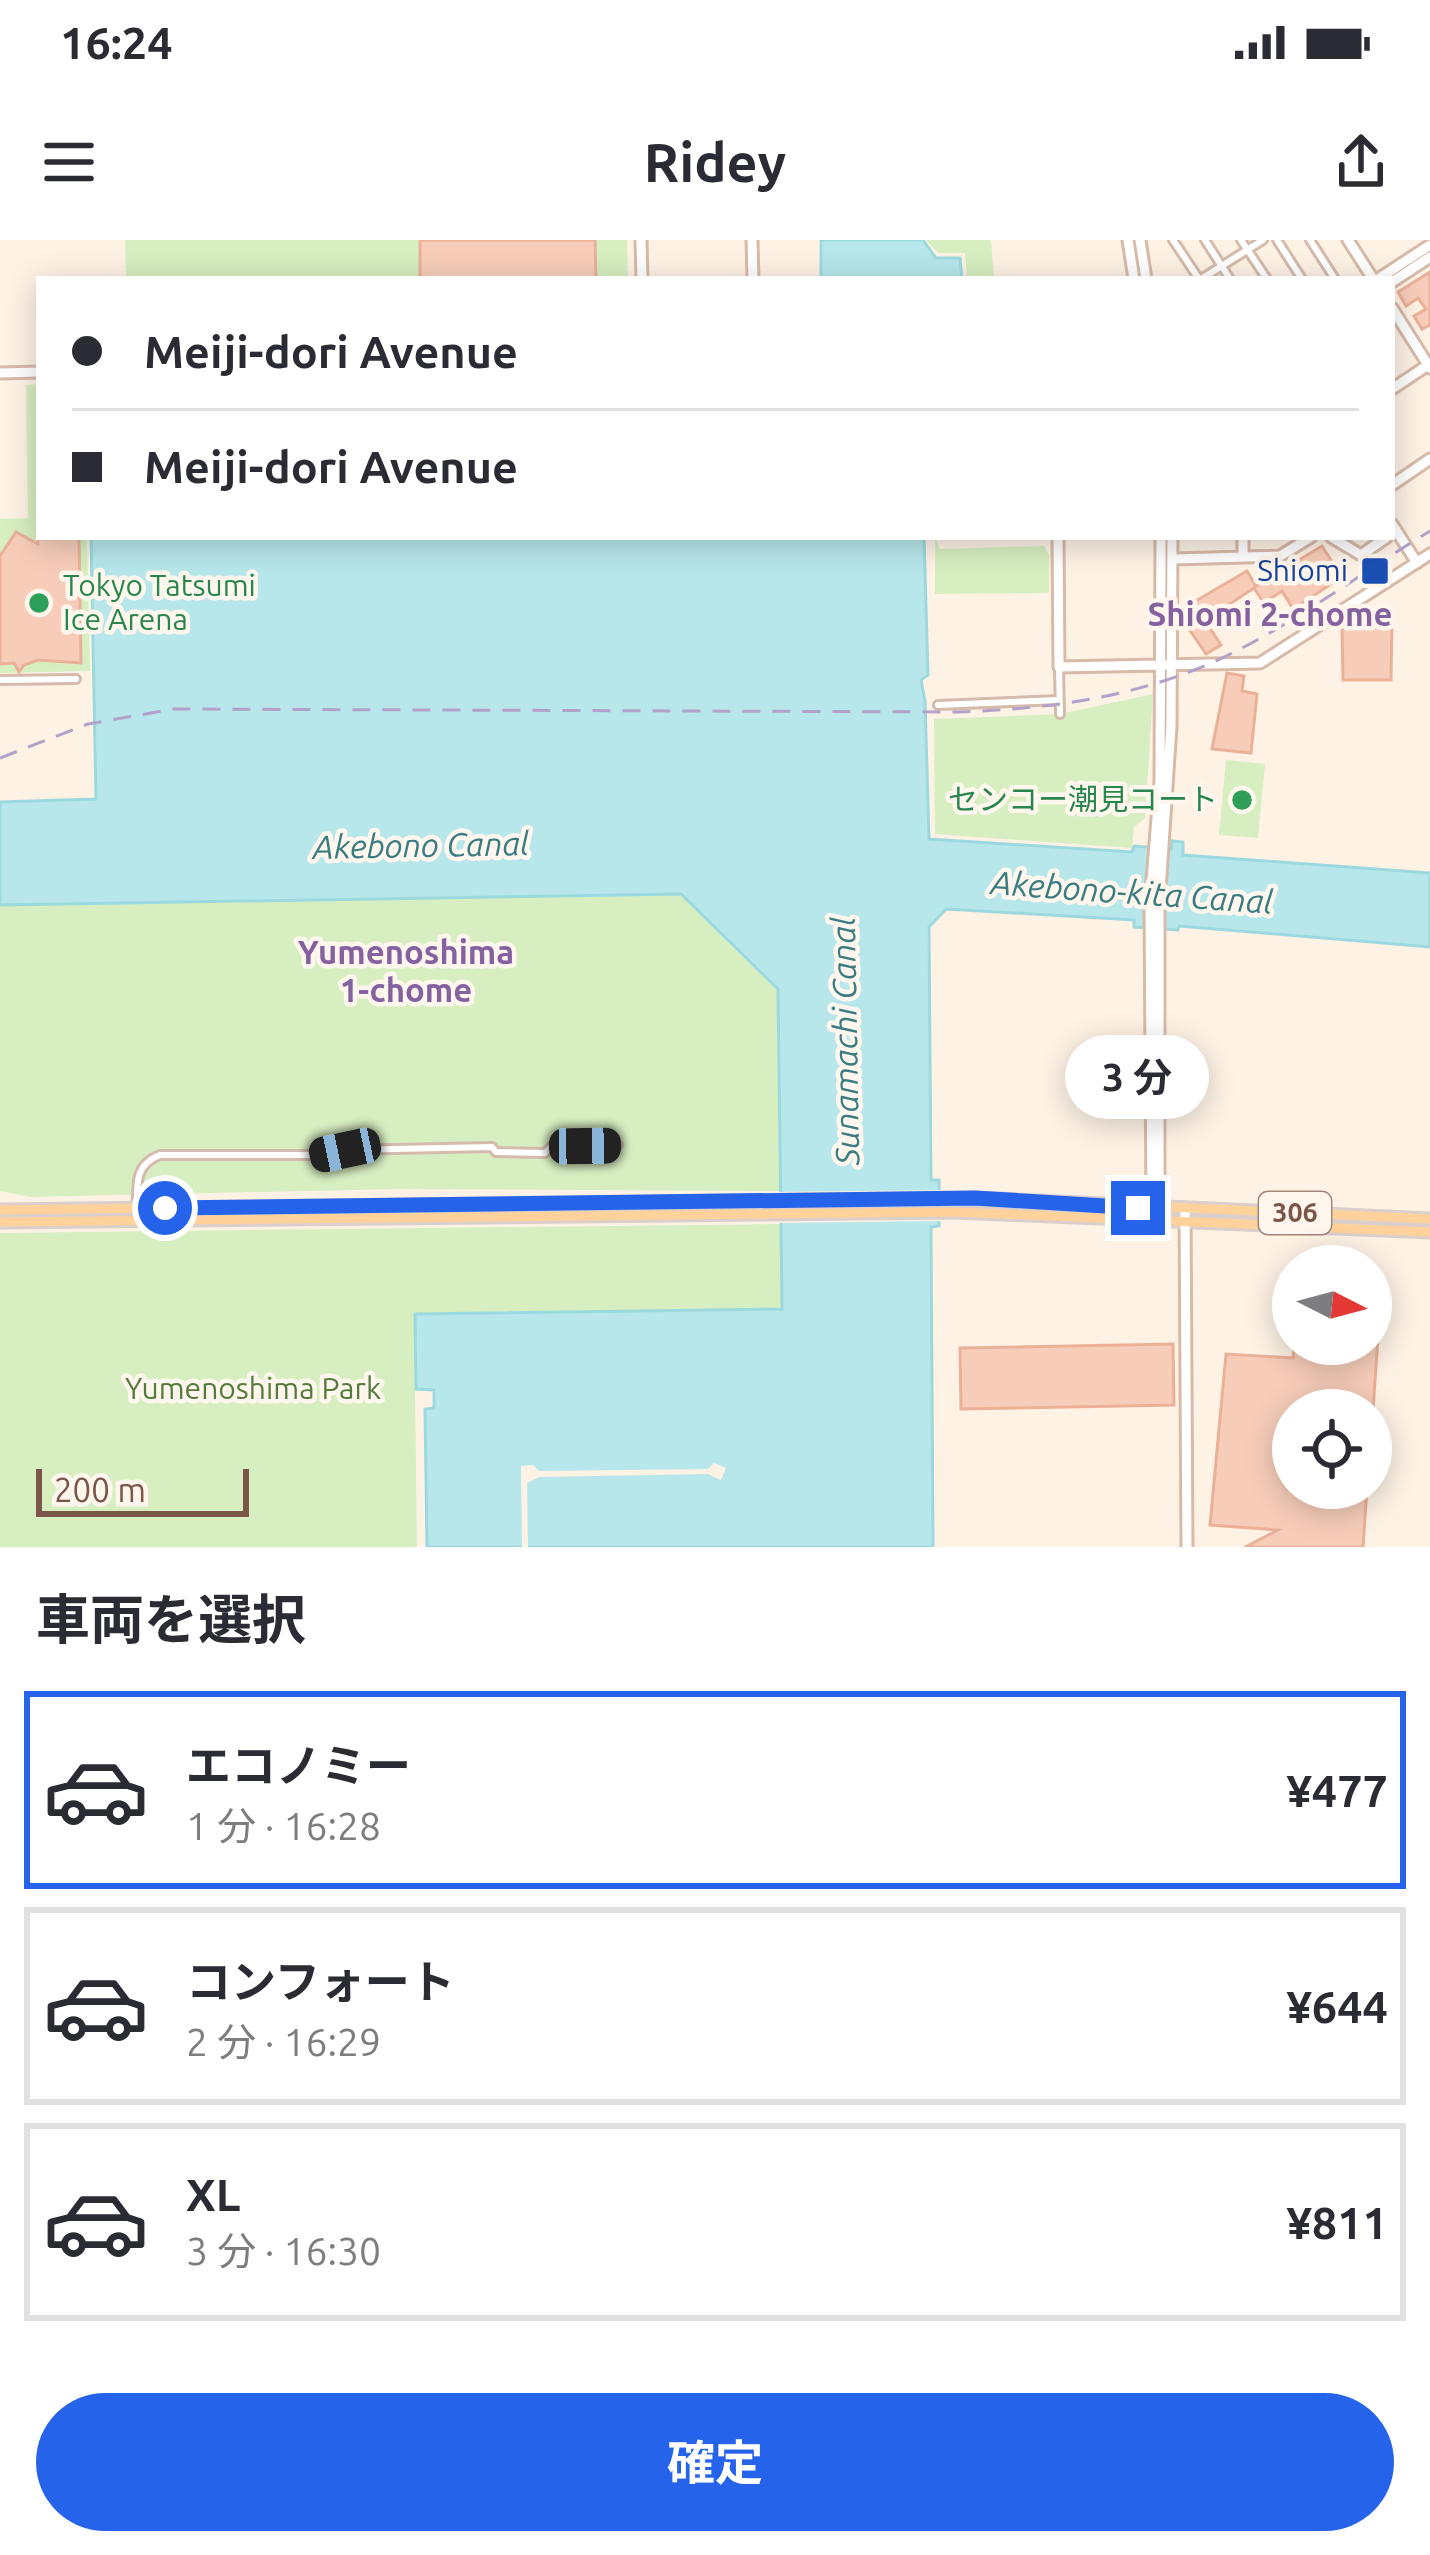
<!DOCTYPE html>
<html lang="ja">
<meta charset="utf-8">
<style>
:root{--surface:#fff;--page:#f7f7f7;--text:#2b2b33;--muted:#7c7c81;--line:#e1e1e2;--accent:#2563eb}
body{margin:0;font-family:Ubuntu,"Noto Sans JP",sans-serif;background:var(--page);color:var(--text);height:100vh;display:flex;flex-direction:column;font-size:45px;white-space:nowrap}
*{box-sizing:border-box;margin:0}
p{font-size:39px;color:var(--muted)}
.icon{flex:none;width:66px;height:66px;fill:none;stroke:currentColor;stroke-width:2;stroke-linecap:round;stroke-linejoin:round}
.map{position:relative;height:1307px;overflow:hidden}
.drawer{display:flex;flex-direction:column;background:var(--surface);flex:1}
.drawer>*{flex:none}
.top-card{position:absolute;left:36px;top:36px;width:1359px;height:264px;border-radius:0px;box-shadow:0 6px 30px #0003;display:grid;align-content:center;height:264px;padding:0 36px;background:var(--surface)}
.needle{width:78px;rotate:96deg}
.tools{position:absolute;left:1272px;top:1005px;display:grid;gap:24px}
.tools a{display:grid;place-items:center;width:120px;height:120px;border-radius:50%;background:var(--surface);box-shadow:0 6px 30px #0003;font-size:60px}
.scale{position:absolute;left:36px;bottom:30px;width:213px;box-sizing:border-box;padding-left:12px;border:6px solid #7b5547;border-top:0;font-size:33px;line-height:42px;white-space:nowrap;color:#7b5547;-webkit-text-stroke:9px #fff7ee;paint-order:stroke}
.end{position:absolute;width:54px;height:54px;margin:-27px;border:15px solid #2563eb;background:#fff;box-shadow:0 0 0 6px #fff}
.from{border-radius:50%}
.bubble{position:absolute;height:84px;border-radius:42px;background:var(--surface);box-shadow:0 6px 30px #0003;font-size:39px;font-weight:700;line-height:84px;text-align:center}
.car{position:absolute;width:36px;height:72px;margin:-36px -18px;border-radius:15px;box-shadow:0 0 9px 3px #0007;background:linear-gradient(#222 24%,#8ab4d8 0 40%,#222 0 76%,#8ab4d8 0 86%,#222 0)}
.top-card b{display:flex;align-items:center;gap:42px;height:114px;font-size:45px}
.top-card b+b{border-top:3px solid var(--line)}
.top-card i{width:30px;height:30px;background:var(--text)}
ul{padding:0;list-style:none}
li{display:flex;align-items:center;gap:36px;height:198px;margin:0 24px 18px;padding:0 12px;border:6px solid var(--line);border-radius:0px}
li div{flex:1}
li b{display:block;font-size:45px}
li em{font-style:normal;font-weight:700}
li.active{border-color:var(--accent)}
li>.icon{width:108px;height:108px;stroke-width:1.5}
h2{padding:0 36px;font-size:54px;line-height:144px}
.action{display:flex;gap:24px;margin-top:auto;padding:24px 36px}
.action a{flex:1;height:138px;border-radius:72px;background:var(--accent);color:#fff;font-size:48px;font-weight:700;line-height:138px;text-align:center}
.status{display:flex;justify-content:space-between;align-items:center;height:84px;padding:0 60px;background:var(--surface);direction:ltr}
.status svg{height:33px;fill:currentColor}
header{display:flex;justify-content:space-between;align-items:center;height:156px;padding:0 36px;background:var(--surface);font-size:54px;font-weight:700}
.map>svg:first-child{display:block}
.green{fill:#d7eec1}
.water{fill:#b7e7eb;stroke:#9cd9de;stroke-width:3}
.pier{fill:#fef2e5}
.building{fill:#f7cdba;stroke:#ebb198;stroke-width:3}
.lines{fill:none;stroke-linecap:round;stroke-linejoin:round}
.street-casing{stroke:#d4bbac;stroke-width:12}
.secondary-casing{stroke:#d8baa9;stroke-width:15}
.primary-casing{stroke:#dacfcb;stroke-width:15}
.street{stroke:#fff;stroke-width:6}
.secondary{stroke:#fff;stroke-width:9}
.primary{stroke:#ffd29c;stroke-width:9}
.rail{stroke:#b4a1ca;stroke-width:3;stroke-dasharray:18 12;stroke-linecap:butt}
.route{stroke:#2563eb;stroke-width:15}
.transit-dot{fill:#1a4fb4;stroke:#fff7ee;stroke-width:4.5}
.leisure-dot{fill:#2e9e5b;stroke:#fff7ee;stroke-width:4.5}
.labels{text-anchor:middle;stroke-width:9;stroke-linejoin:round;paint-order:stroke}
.shield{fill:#fff7ee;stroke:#a38679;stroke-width:3}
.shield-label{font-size:27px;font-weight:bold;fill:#7b5547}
.transit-label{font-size:30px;fill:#164399;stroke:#fff7ee;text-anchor:end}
.leisure-label{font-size:30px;fill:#27864d;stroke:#fff7ee;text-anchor:start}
.park-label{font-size:30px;fill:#537b3b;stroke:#fff7ee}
.neighbourhood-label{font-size:33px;font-weight:bold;fill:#85629f;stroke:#fff7ee}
.water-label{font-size:33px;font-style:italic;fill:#397c82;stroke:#fff7ee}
</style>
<div class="status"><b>16:24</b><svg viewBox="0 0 49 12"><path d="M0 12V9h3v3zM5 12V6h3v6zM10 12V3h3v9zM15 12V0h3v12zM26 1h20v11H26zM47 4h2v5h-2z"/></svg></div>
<header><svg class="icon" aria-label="menu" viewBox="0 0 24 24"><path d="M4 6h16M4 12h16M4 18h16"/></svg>Ridey<svg class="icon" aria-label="share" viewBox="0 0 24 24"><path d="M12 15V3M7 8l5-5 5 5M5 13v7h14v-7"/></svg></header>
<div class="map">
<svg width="1430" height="1307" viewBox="0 0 1430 1307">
<rect width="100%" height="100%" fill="#fef2e5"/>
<path class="green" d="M125,0H627L628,39H126Z
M926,0H991L994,39H967L965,13H938Z
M39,144V297H87L90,431L0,433V279L28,278L26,145Z
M935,297L940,309L1044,306L1049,315V353L935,354Z
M1153,454L1145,578L1134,587L1132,608L935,594L934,479L1060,474Z
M1226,520L1265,524L1258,598L1219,595Z
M680,655L777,750L779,951L400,949L31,957L0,951V665Z
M780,984L781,1068L414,1073L417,1307H0V993Z"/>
<path class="water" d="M821,0H923L936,18H960L962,39H821Z
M91,297H924L928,435L921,440L925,461L929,599L1132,612L1134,606L1171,609L1172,601L1183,602V615L1430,633V707L1179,686L1178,690L1134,687V680L946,669L929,687L931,940H939V986L931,987L933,1307H427L425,1169L434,1168V1150L416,1149L415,1074L782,1069L778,749L681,654L0,665V562L96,559Z"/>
<path class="pier" d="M945,950V981L775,983V952Z
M714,1223L726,1228L721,1240L708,1234L539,1237L527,1243L528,1307H522L521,1226L533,1225L539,1231L708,1229Z"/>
<path class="building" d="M420,0H595L596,39H420Z
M1430,32V85L1422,89L1414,76L1426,69L1418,58L1406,66L1398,52Z
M16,292L38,304V299L79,297L81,423L38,420L24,425L19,432L14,423L0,424V316Z
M1322,306L1342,337L1293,369L1282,351L1264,363L1254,348L1219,371L1216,367L1202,376L1221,405L1206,414L1187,386L1194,382L1187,366L1247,331L1256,346Z
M1364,377L1392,378L1391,440H1343L1342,387L1349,380Z
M1227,433L1244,436L1242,451L1257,454L1251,513L1212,509Z
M1371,1082L1379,1083L1373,1170H1293V1248H1367L1363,1307H1245L1278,1290L1210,1285L1226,1114L1293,1118L1294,1104H1371Z
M1173,1104L1174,1165L961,1169L960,1108Z"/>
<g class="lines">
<defs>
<path id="street" d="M1173,0L1199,39
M1205,0L1230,39
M1241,0L1267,39
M1277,0L1302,39
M1310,0L1335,39
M1201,39L1263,0
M1059,427L1060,474
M0,440L76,439
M938,465L1059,460
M137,969C137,945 134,925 160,915H320L345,910L492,907L496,912L545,913L551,907L618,905"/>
<path id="secondary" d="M641,0L642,39
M752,0L753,39
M1128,0L1134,39
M1140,0L1146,39
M1348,0L1373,39
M1378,39L1430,5
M1392,42L1430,17
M1392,68L1430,128
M0,133L39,132
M1392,149L1428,125
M1392,245L1430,219
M1392,284L1417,323
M1058,297L1059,427L1260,423L1430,314
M1243,297V317
M1331,297L1361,315L1387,297
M1173,319L1280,316L1311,297
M1159,970V665L1171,487L1172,297
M1185,970L1187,1307
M1156,981L1152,969L1150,665L1160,541L1161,297"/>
<path id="primary" d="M0,970L975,958L1430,979
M0,982L955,972L1430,992"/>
</defs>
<use href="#street" class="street-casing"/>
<use href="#secondary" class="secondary-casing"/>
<use href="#primary" class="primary-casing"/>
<use href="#street" class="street"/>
<use href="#secondary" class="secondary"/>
<use href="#primary" class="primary"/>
<path class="rail" d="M0,518L88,484L174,469L957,472C1045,469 1127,459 1209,424C1286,390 1358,335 1430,291"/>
</g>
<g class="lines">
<path class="route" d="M165,968L975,958L1138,968"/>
</g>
<rect class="transit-dot" x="1360" y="316" width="30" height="30" rx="6"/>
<g class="leisure-dot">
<circle cx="39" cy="363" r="12"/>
<circle cx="1242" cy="560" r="12"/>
</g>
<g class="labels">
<rect class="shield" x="1259" y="952" width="72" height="42" rx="9"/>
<g class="shield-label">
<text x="1295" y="982">306</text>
</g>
<g class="transit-label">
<text x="1348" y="341">Shiomi</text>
</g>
<g class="leisure-label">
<text x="63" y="356">Tokyo Tatsumi<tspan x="63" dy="34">Ice Arena</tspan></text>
<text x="1218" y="570" text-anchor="end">センコー潮見コート</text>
</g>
<g class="park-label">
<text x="253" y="1159">Yumenoshima Park</text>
</g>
<g class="neighbourhood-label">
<text x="1270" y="386">Shiomi 2-chome</text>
<text x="406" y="724">Yumenoshima<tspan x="406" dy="38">1-chome</tspan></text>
</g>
<g class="water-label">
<text transform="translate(421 605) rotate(-1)" y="12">Akebono Canal</text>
<text transform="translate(1132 652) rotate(4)" y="12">Akebono-kita Canal</text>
<text transform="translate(845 801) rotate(-91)" y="12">Sunamachi Canal</text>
</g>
</g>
</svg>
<div class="tools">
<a><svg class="needle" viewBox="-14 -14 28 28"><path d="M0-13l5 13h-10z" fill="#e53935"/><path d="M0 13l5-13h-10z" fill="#7c7c81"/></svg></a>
<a><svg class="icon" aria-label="locate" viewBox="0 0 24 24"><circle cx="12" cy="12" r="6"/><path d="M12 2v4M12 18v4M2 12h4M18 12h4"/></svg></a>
</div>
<div class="scale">200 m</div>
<i class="end from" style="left:165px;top:968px"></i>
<i class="end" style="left:1138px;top:968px"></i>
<div class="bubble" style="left:1065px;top:795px;width:144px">3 分</div>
<i class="car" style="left:585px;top:906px;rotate:89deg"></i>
<i class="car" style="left:345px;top:910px;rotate:258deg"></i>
<div class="top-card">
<b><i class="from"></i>Meiji-dori Avenue</b>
<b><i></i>Meiji-dori Avenue</b>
</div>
</div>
<section class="drawer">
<h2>車両を選択</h2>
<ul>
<li class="active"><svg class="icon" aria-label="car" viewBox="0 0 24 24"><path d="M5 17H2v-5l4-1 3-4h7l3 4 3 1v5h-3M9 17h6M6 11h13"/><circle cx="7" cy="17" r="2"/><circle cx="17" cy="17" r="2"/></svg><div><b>エコノミー</b><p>1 分 · 16:28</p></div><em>¥477</em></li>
<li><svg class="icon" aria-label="car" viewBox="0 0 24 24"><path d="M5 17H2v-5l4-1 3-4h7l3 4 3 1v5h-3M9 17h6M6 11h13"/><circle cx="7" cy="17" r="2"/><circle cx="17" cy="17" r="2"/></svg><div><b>コンフォート</b><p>2 分 · 16:29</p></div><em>¥644</em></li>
<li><svg class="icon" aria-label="car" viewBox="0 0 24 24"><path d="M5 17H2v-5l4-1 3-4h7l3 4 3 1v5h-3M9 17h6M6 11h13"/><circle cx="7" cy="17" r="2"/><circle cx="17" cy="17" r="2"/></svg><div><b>XL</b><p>3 分 · 16:30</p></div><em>¥811</em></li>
</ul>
<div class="action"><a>確定</a></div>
</section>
